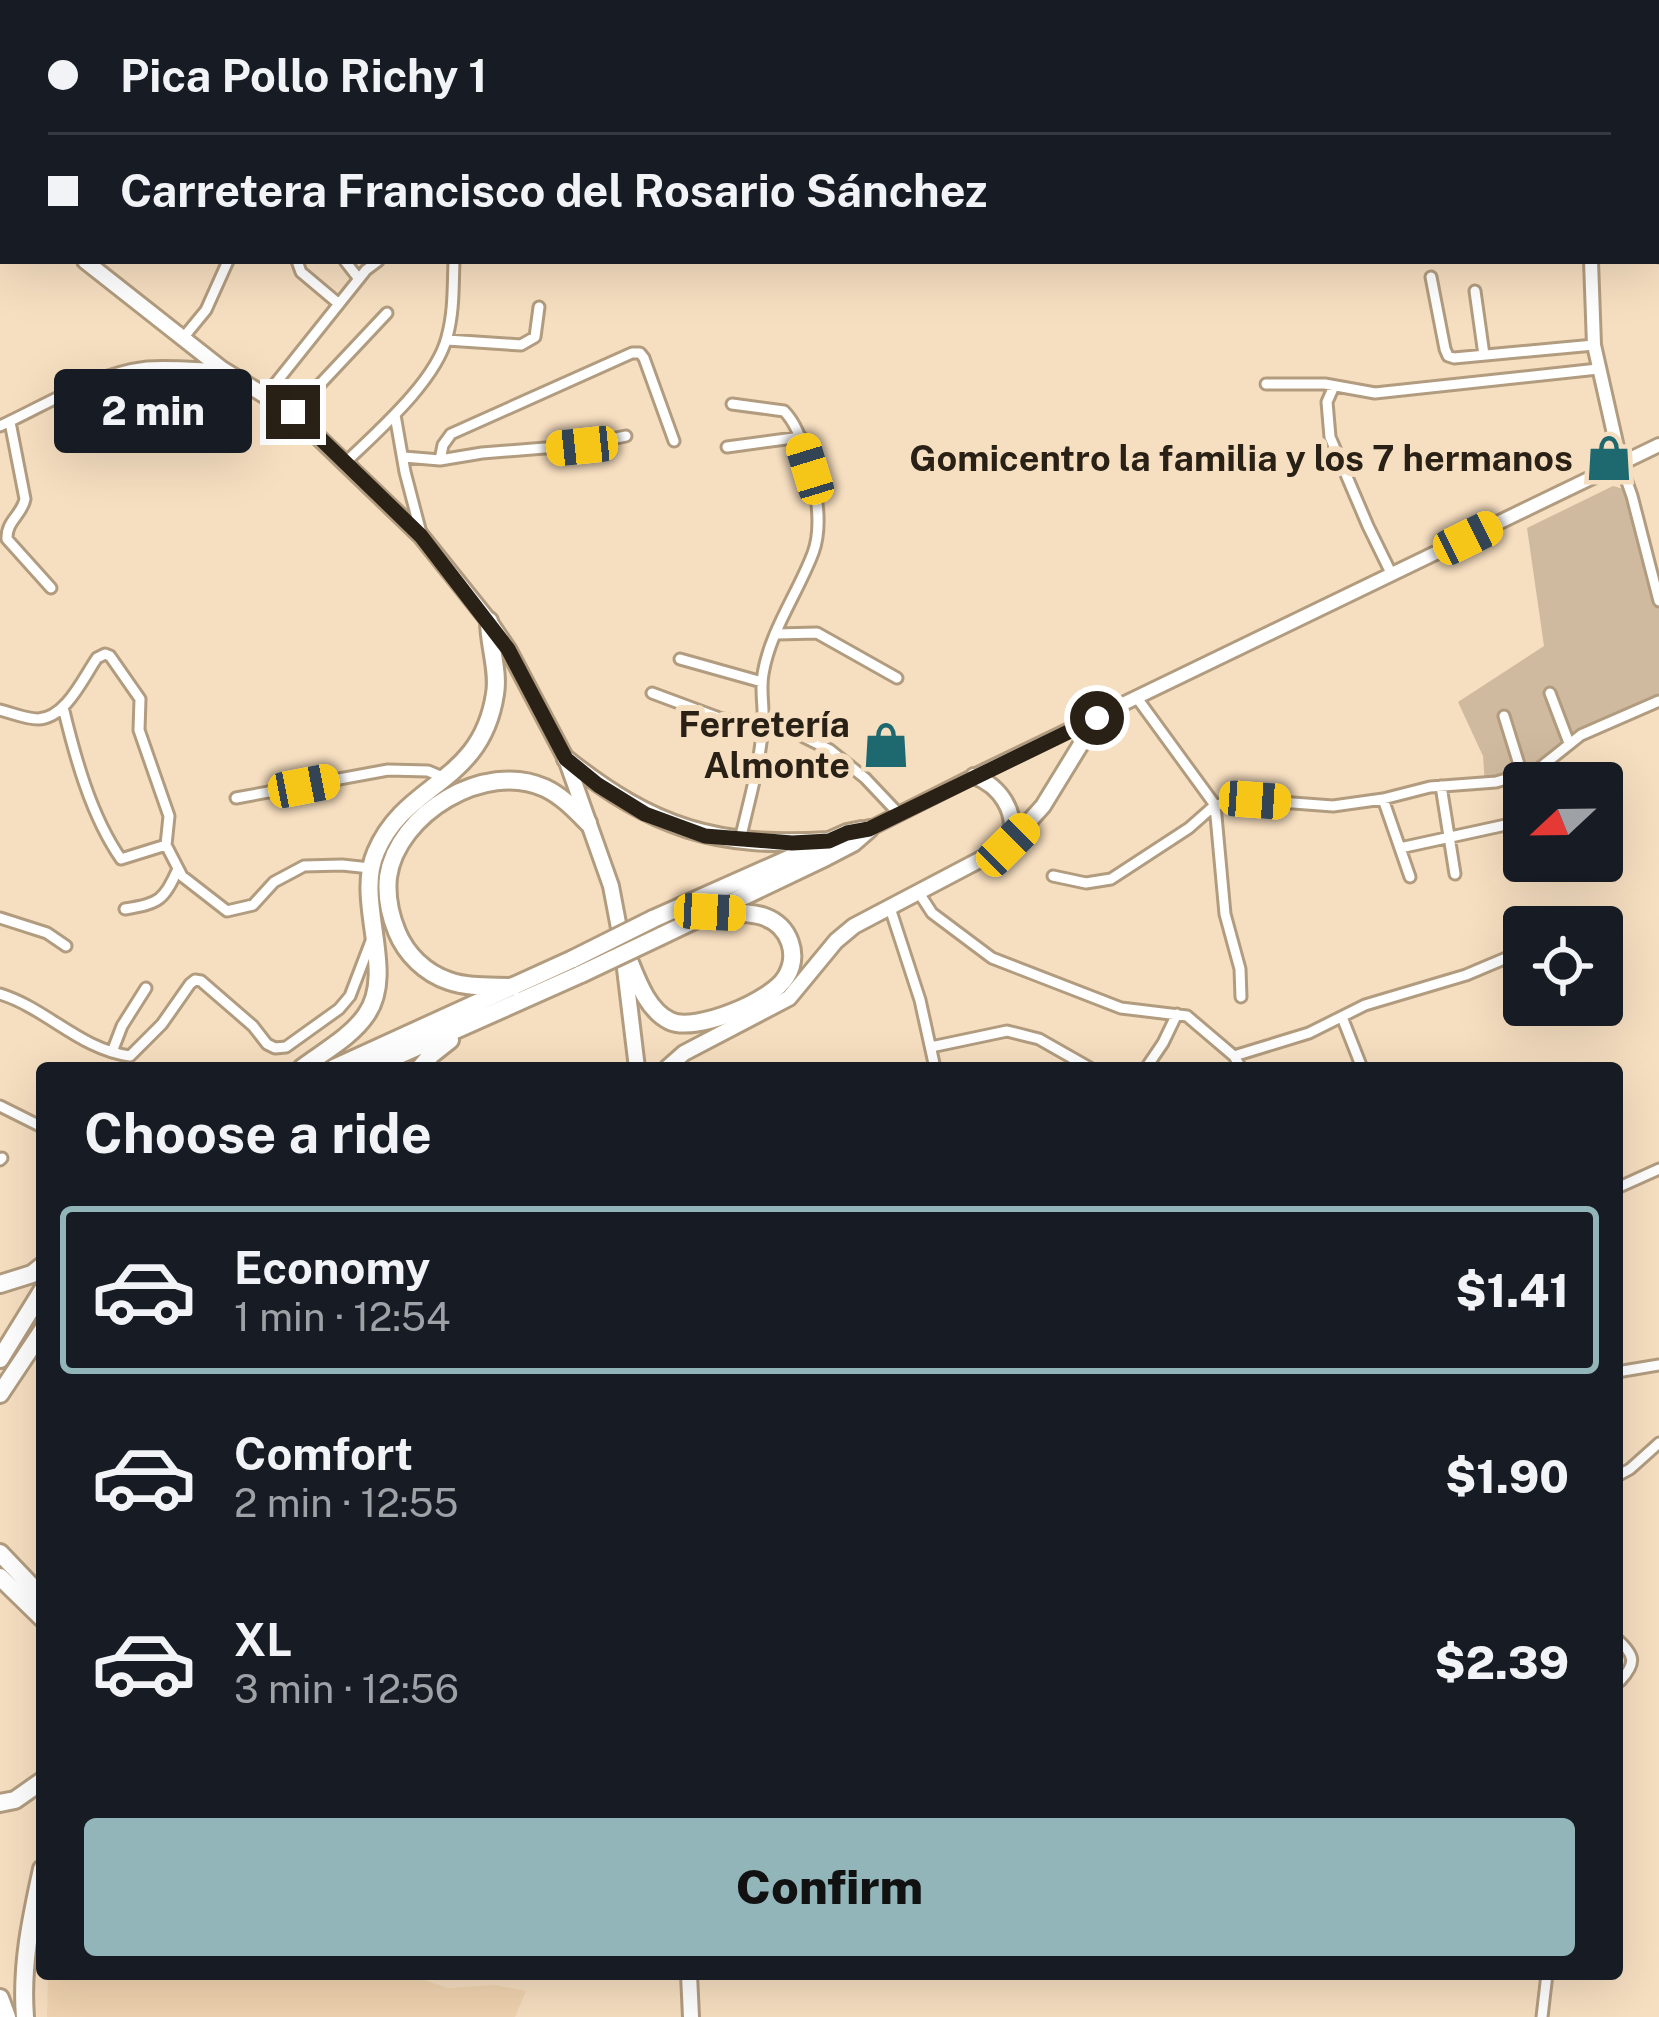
<!DOCTYPE html>
<meta charset="utf-8">
<style>
:root{--surface:#171b24;--page:#20242c;--text:#f1f3f6;--muted:#9ea1a6;--line:#363941;--accent:#92b5b9}
body{margin:0;font-family:"Public Sans",sans-serif;background:var(--page);color:var(--text);height:100vh;display:flex;flex-direction:column;font-size:45px;white-space:nowrap}
*{box-sizing:border-box;margin:0}
p{font-size:39px;color:var(--muted)}
.icon{flex:none;width:66px;height:66px;fill:none;stroke:currentColor;stroke-width:2;stroke-linecap:round;stroke-linejoin:round}
.map{position:relative;flex:1;overflow:hidden}
.sheet{position:absolute;left:36px;top:1062px;width:1587px;height:918px;display:flex;flex-direction:column;background:var(--surface);border-radius:12px;box-shadow:0 12px 48px #0002}
.sheet>*{flex:none}
.banner{position:absolute;left:0px;top:0px;width:1659px;height:264px;box-shadow:0 12px 48px #0002;display:grid;align-content:center;height:264px;padding:0 48px;background:var(--surface)}
.needle{width:78px;rotate:248deg}
.controls{position:absolute;left:1503px;top:762px;display:grid;gap:24px}
.controls a{display:grid;place-items:center;width:120px;height:120px;border-radius:12px;background:var(--surface);box-shadow:0 12px 48px #0002;font-size:60px}
.end{position:absolute;width:54px;height:54px;margin:-27px;border:15px solid #2a2116;background:#fff;box-shadow:0 0 0 6px #fff}
.from{border-radius:50%}
.bubble{position:absolute;height:84px;border-radius:12px;background:var(--surface);box-shadow:0 12px 48px #0002;font-size:39px;font-weight:800;line-height:84px;text-align:center}
.car{position:absolute;width:36px;height:72px;margin:-36px -18px;border-radius:15px;box-shadow:0 0 9px 3px #0007;background:linear-gradient(#f5c518 24%,#345 0 40%,#f5c518 0 76%,#345 0 86%,#f5c518 0)}
.banner b{display:flex;align-items:center;gap:42px;height:114px;font-size:45px}
.banner b+b{border-top:3px solid var(--line)}
.banner i{width:30px;height:30px;background:var(--text)}
ul{padding:0;list-style:none}
li{display:flex;align-items:center;gap:36px;height:168px;margin:0 24px 18px;padding:0 24px;border:6px solid transparent;border-radius:12px}
li div{flex:1}
li b{display:block;font-size:45px}
li em{font-style:normal;font-weight:800}
li.current{border-color:var(--accent)}
li>.icon{width:108px;height:108px;stroke-width:1.5}
h2{padding:0 48px;font-size:54px;line-height:144px}
.action{display:flex;gap:24px;margin-top:auto;padding:24px 48px}
.action a{flex:1;height:138px;border-radius:12px;background:var(--accent);color:#111;font-size:48px;font-weight:800;line-height:138px;text-align:center}
.map>svg:first-child{display:block}
.built{fill:#f0d3af}
.green{fill:#d0ba9f}
.lines{fill:none;stroke-linecap:round;stroke-linejoin:round}
.street-casing{stroke:#b29c7f;stroke-width:15}
.secondary-casing{stroke:#b29c7f;stroke-width:18}
.primary-casing{stroke:#b29c7f;stroke-width:20}
.highway-casing{stroke:#b29c7f;stroke-width:22}
.street{stroke:#fff;stroke-width:9}
.secondary{stroke:#fff;stroke-width:12}
.primary{stroke:#fff;stroke-width:14}
.highway{stroke:#fff;stroke-width:16}
.highway-bridge-casing{stroke:#b29c7f;stroke-width:22;stroke-linecap:butt}
.highway-bridge{stroke:#fff;stroke-width:16}
.route{stroke:#2a2116;stroke-width:15}
.labels{text-anchor:middle;stroke-width:12;stroke-linejoin:round;paint-order:stroke}
.poi-label{font-size:36px;font-weight:bold;fill:#2a2116;stroke:#f6dec0;text-anchor:end}
</style>
<div class="map">
<svg width="1659" height="2017" viewBox="0 0 1659 2017">
<rect width="100%" height="100%" fill="#f6dec0"/>
<path class="built" d="M48,1974H406L448,1988L495,1985L526,1991L515,2017H47Z"/>
<path class="green" d="M1613,486L1627,490L1659,601V701L1581,735L1545,765L1485,783L1483,756L1458,702L1544,646L1527,528Z"/>
<g class="lines">
<defs>
<path id="street" d="M499,0V3
M621,0V3
M1053,0L1054,3
M51,3L53,0
M71,3L72,0
M1241,3V0
M1383,3V0
M1448,3V0
M1518,3V0
M1656,28H1659
M1656,94H1659
M0,125L3,119
M1656,256L1659,257
M297,261L301,272L339,304
M345,261L359,279
M1431,277L1445,349L1448,356L1454,358L1594,345
M1475,291L1484,355
M183,338L206,310L228,261
M447,340L521,345L535,337L539,307
M1266,384H1325L1375,393L1598,369
M1334,386L1327,402L1330,437L1368,526L1392,575
M267,394L366,270L378,261
M732,404L784,411C797,424 802,443 808,461C816,488 823,526 813,553C798,593 770,631 763,674C760,690 764,705 763,721C761,761 749,801 740,840
M293,413L387,313
M395,415L405,472L421,533
M10,422L25,499C22,515 6,521 7,539L51,588
M0,426C46,405 95,373 147,367C171,365 197,368 222,369
M727,447L801,437
M404,457L440,460L482,453L582,445L626,436
M440,460L443,445L451,434L632,353H640L644,358L674,441
M346,462C378,431 436,381 447,337C454,312 453,286 454,261
M1621,465L1632,496L1659,601
M777,634L817,633L897,678
M680,659L762,682
M652,693L722,719L788,729L830,750L865,778L899,814
M1550,693L1569,743
M1137,698L1215,805L1225,914L1240,969L1241,997
M0,710C12,713 26,719 38,719C66,718 83,678 97,658L105,654L110,656L140,699L139,730L169,816L166,845L121,859C91,816 75,757 63,707
M1504,716L1522,774
M1441,786L1455,874
M236,798L388,770L428,771L447,779
M1383,799L1410,877
M166,845L182,876L227,911L253,905L274,882L304,866L342,865L370,868
M1400,848L1524,821
M1053,876L1086,883L1111,879L1189,828L1215,805L1255,800L1333,806L1383,799L1430,787L1496,782L1537,770L1581,735L1659,701
M919,893L932,913L992,958L1121,1008L1187,1016L1234,1056L1241,1068
M890,908L920,1000L935,1068
M125,909C160,903 163,901 178,869
M0,918L47,933L66,946
M0,994C46,1008 81,1050 130,1056L162,1024L190,984L195,980L201,981L253,1026L267,1044L275,1048L286,1047L339,1009L350,996L371,941
M1342,1017L1362,1068
M931,1047L1007,1031L1039,1039L1090,1068
M112,1052L122,1026L146,988
M1234,1056L1309,1033L1365,1005L1466,975L1511,956
M1146,1068L1163,1043L1177,1014
M0,1106L42,1127
M0,1160L2,1158
M1617,1188L1659,1169
M1617,1372L1659,1365
M1617,1476L1630,1469L1659,1443
M1617,1639C1635,1655 1637,1663 1620,1681
M1542,2017L1547,1974"/>
<path id="secondary" d="M1586,0V3
M1591,261L1594,345L1621,465
M869,829L974,776L1659,445"/>
<path id="primary" d="M0,194L3,196
M85,261L222,369L293,413L421,536L489,621L508,649L566,759L611,886L622,944L637,1068
M974,776C1000,786 1018,812 1010,840
M667,1068L684,1053L789,998L836,941L854,926L1008,845L1043,806L1097,718
M689,1974L691,2017"/>
<path id="highway" d="M566,759C654,829 717,848 829,841
M653,919L847,833L862,830
M661,936L826,857L853,843L869,829
M622,944C634,969 643,1008 670,1021C695,1033 772,1001 786,977C800,954 789,926 765,917C749,911 727,913 710,912
M513,987C492,986 469,988 449,981C425,973 406,954 397,932C390,915 386,896 388,877C397,814 485,760 545,788C562,796 575,810 588,823
M302,1068C323,1052 351,1037 366,1015C397,972 354,901 376,852C406,781 481,785 495,694C499,671 489,645 489,621
M334,1068L573,959
M370,1068L581,974
M420,1068L431,1055L450,1040
M0,1284L32,1274L42,1266
M0,1359L42,1291
M0,1394L42,1331
M0,1553L42,1597
M0,1577L42,1618
M0,1803L15,1800L42,1781
M0,1998L7,2017
M25,2017C21,1966 31,1919 42,1869"/>
</defs>
<use href="#street" class="street-casing"/>
<use href="#secondary" class="secondary-casing"/>
<use href="#primary" class="primary-casing"/>
<use href="#highway" class="highway-casing"/>
<use href="#street" class="street"/>
<use href="#secondary" class="secondary"/>
<use href="#primary" class="primary"/>
<use href="#highway" class="highway"/>
<defs>
<path id="highway-bridge" d="M573,959L653,919
M581,974L661,936"/>
</defs>
<use href="#highway-bridge" class="highway-bridge-casing"/>
<use href="#highway-bridge" class="highway-bridge"/>
</g>
<g class="lines">
<path class="route" d="M293,412L421,536L508,649L566,759L598,785L645,814L705,836L792,843L829,841L847,833L869,829L1097,718"/>
</g>
<defs>
<symbol id="shop-bare" viewBox="-9 -9 18 18"><path d="M-5-2.5h2.3a2.7 3.5 0 0 1 5.4 0H5L5.5 6h-11ZM-1.5-2.5h3a1.5 2.3 0 0 0-3 0Z" fill="#1d696f" stroke="#f6dec0" stroke-width="2.5" paint-order="stroke"/></symbol>
</defs>
<g fill-rule="evenodd">
<use href="#shop-bare" x="1576" y="425" width="66" height="66"/>
<use href="#shop-bare" x="853" y="712" width="66" height="66"/>
</g>
<g class="labels">
<g class="poi-label">
<text x="1573" y="471">Gomicentro la familia y los 7 hermanos</text>
<text x="850" y="737">Ferretería<tspan x="850" dy="41">Almonte</tspan></text>
</g>
</g>
</svg>
<div class="controls">
<a><svg class="needle" viewBox="-14 -14 28 28"><path d="M0-13l5 13h-10z" fill="#e53935"/><path d="M0 13l5-13h-10z" fill="#9ea1a6"/></svg></a>
<a><svg class="icon" aria-label="locate" viewBox="0 0 24 24"><circle cx="12" cy="12" r="6"/><path d="M12 2v4M12 18v4M2 12h4M18 12h4"/></svg></a>
</div>
<i class="end from" style="left:1097px;top:718px"></i>
<i class="end" style="left:293px;top:412px"></i>
<div class="bubble" style="left:54px;top:369px;width:198px">2 min</div>
<i class="car" style="left:582px;top:446px;rotate:264deg"></i>
<i class="car" style="left:810px;top:469px;rotate:343deg"></i>
<i class="car" style="left:1468px;top:538px;rotate:64deg"></i>
<i class="car" style="left:304px;top:786px;rotate:79deg"></i>
<i class="car" style="left:1255px;top:800px;rotate:94deg"></i>
<i class="car" style="left:1008px;top:845px;rotate:45deg"></i>
<i class="car" style="left:710px;top:912px;rotate:93deg"></i>
<div class="banner">
<b><i class="from"></i>Pica Pollo Richy 1</b>
<b><i></i>Carretera Francisco del Rosario Sánchez</b>
</div>
<section class="sheet">
<h2>Choose a ride</h2>
<ul>
<li class="current"><svg class="icon" aria-label="car" viewBox="0 0 24 24"><path d="M5 17H2v-5l4-1 3-4h7l3 4 3 1v5h-3M9 17h6M6 11h13"/><circle cx="7" cy="17" r="2"/><circle cx="17" cy="17" r="2"/></svg><div><b>Economy</b><p>1 min · 12:54</p></div><em>$1.41</em></li>
<li><svg class="icon" aria-label="car" viewBox="0 0 24 24"><path d="M5 17H2v-5l4-1 3-4h7l3 4 3 1v5h-3M9 17h6M6 11h13"/><circle cx="7" cy="17" r="2"/><circle cx="17" cy="17" r="2"/></svg><div><b>Comfort</b><p>2 min · 12:55</p></div><em>$1.90</em></li>
<li><svg class="icon" aria-label="car" viewBox="0 0 24 24"><path d="M5 17H2v-5l4-1 3-4h7l3 4 3 1v5h-3M9 17h6M6 11h13"/><circle cx="7" cy="17" r="2"/><circle cx="17" cy="17" r="2"/></svg><div><b>XL</b><p>3 min · 12:56</p></div><em>$2.39</em></li>
</ul>
<div class="action"><a>Confirm</a></div>
</section>
</div>
